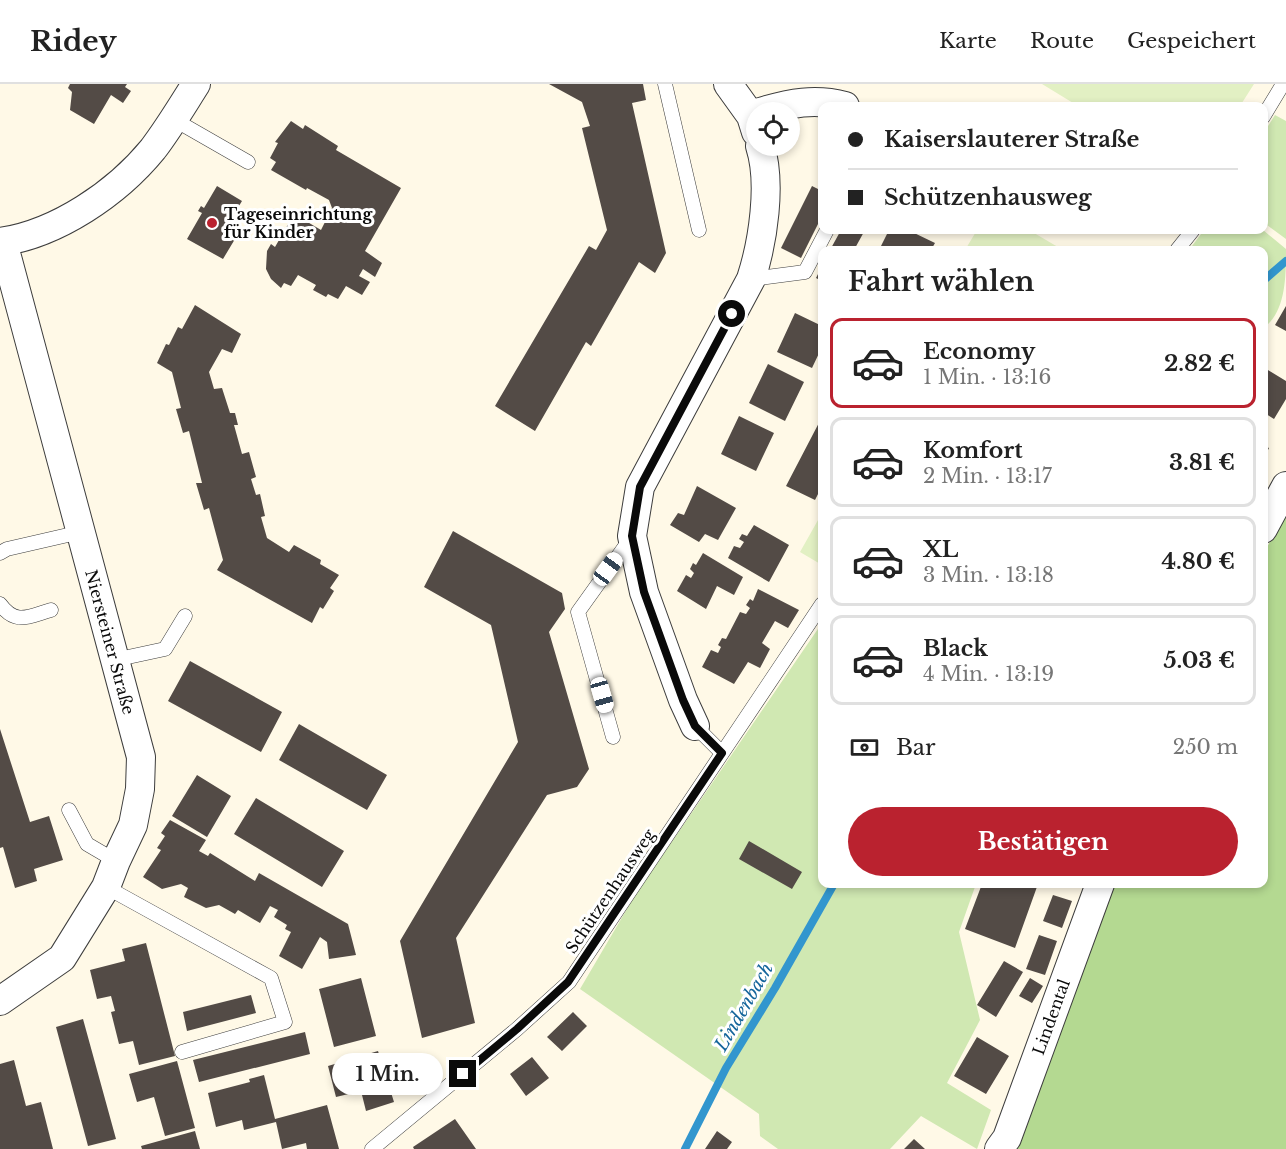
<!DOCTYPE html>
<html lang="de">
<meta charset="utf-8">
<style>
:root{--surface:#fff;--page:#f6f6f6;--text:#222;--muted:#767676;--line:#e0e0e0;--accent:#ba222f}
body{margin:0;font-family:"Libre Baskerville",serif;background:var(--page);color:var(--text);height:100vh;display:flex;flex-direction:column;font-size:22px;white-space:nowrap}
*{box-sizing:border-box;margin:0}
p{font-size:20px;color:var(--muted)}
.icon{flex:none;width:33px;height:33px;fill:none;stroke:currentColor;stroke-width:2;stroke-linecap:round;stroke-linejoin:round}
.map{position:relative;flex:1;overflow:hidden}
.drawer{position:absolute;left:818px;top:162px;width:450px;height:642px;display:flex;flex-direction:column;background:var(--surface);border-radius:12px;box-shadow:0 3px 9px #0003}
.drawer>*{flex:none}
.hud{position:absolute;left:818px;top:18px;width:450px;height:132px;border-radius:12px;box-shadow:0 3px 9px #0003;display:grid;align-content:center;height:132px;padding:0 30px;background:var(--surface)}
.tools{position:absolute;left:746px;top:18px;display:grid;gap:12px}
.tools a{display:grid;place-items:center;width:54px;height:54px;border-radius:50%;background:var(--surface);box-shadow:0 3px 9px #0003;font-size:30px}
.end{position:absolute;width:27px;height:27px;margin:-14px;border:8px solid #0a0a0a;background:#fff;box-shadow:0 0 0 3px #fff}
.from{border-radius:50%}
.bubble{position:absolute;height:42px;border-radius:21px;background:var(--surface);box-shadow:0 3px 9px #0003;font-size:20px;font-weight:700;line-height:42px;text-align:center}
.car{position:absolute;width:18px;height:36px;margin:-18px -9px;border-radius:8px;box-shadow:0 0 4px 2px #0007;background:linear-gradient(#fff 24%,#345 0 40%,#fff 0 76%,#345 0 86%,#fff 0)}
.hud b{display:flex;align-items:center;gap:21px;height:57px;font-size:22px}
.hud b+b{border-top:2px solid var(--line)}
.hud i{width:15px;height:15px;background:var(--text)}
ul{padding:0;list-style:none}
li{display:flex;align-items:center;gap:18px;height:90px;margin:0 12px 9px;padding:0 18px;border:3px solid var(--line);border-radius:12px}
li div{flex:1}
li b{display:block;font-size:22px}
li em{font-style:normal;font-weight:700}
li.on{border-color:var(--accent)}
li>.icon{width:54px;height:54px;stroke-width:1.5}
h2{padding:0 30px;font-size:27px;line-height:72px}
.pay{display:flex;align-items:center;gap:15px;height:66px;padding:0 30px;font-size:22px}
.pay p{margin-inline-start:auto}
.cta{display:flex;gap:12px;margin-top:auto;padding:12px 30px}
.cta a{flex:1;height:69px;border-radius:36px;background:var(--accent);color:#fff;font-size:24px;font-weight:700;line-height:69px;text-align:center}
header{display:flex;align-items:center;gap:36px;box-sizing:border-box;height:84px;padding:0 30px;background:var(--surface);border-bottom:2px solid var(--line)}
header strong{font-size:28px}
nav{display:flex;gap:33px;margin-inline-start:auto;font-size:21px}
.map>svg:first-child{display:block}
.green{fill:#d0e8b2}
.forest{fill:#b4d991}
.pitch{fill:#e2f0c3}
.lines{fill:none;stroke-linecap:round;stroke-linejoin:round}
.stream{stroke:#3296ce;stroke-width:8}
.building{fill:#534b46}
.service-casing{stroke:#3d3d3d;stroke-width:15}
.minor-casing{stroke:#3d3d3d;stroke-width:30}
.service{stroke:#fff;stroke-width:14}
.minor{stroke:#fff;stroke-width:28}
.route{stroke:#0a0a0a;stroke-width:8}
.poi-dot{fill:#ba222f;stroke:#fff;stroke-width:2}
.labels{text-anchor:middle;stroke-width:6;stroke-linejoin:round;paint-order:stroke}
.poi-label{font-size:16px;font-weight:bold;fill:#0a0a0a;stroke:#fff;text-anchor:start}
.street-label{font-size:16px;fill:#0a0a0a;stroke:#fff}
.water-label{font-size:18px;font-style:italic;fill:#14659b;stroke:#fff}
</style>
<header>
<strong>Ridey</strong>
<nav><a>Karte</a><a>Route</a><a>Gespeichert</a></nav>
</header>
<div class="map">
<svg width="1286" height="1065" viewBox="0 0 1286 1065">
<rect width="100%" height="100%" fill="#fff9e7"/>
<path class="green" d="M1275,31L1286,37V155L1263,138V50Z
M1204,146H1263L1286,165C1286,192 1286,229 1263,244V166H1189Z
M822,539V800H976L959,848L980,936L947,999L991,1026L977,1065L921,1032L890,1065H778L760,1052L759,1030L580,905L634,813Z"/>
<path class="forest" d="M1286,427V1065H1015L1113,800H1263V471Z"/>
<path class="pitch" d="M1042,0H1254L1240,22H1078Z
M977,146H1029L1063,166H965Z
M822,429V481L800,468Z"/>
<g class="lines">
<path class="stream" d="M1263,197L1286,177
M685,1065L726,984L775,904L834,800"/>
</g>
<path class="building" d="M70,0H127L125,3L131,7L123,19L111,11L94,40L70,26L72,8L68,4Z
M549,0H643L646,16L632,19L666,169L655,189L639,178L591,262L586,258L535,347L495,322L589,162L596,166L607,146L582,44L590,42L582,18Z
M291,37L303,45L305,41L338,62L336,66L401,104L365,167L382,179L375,193L363,185L359,192L370,198L362,211L346,202L338,215L328,210L326,213L313,206L316,201L298,191L291,202L284,199L281,204L271,195L266,185L267,167L271,160L275,163L294,130L321,146L332,124L329,116L307,104L306,106L271,86L276,78L270,74L278,59L275,58Z
M217,102L242,117L223,148L235,155L223,175L187,155L202,129L198,127L201,122L204,124Z
M812,102L822,107V132L801,174L781,164Z
M841,146H865L854,166H830Z
M889,146H908L935,159L931,166H879Z
M822,182V197L816,194Z
M195,221L241,250L232,269L222,265L209,288L214,305L222,304L230,329H235L238,341H234L242,370L249,368L256,393L251,395L256,411L260,410L265,432L261,433L267,454L289,468L294,461L321,476L320,480L339,491L330,504L334,507L323,525L320,523L312,539L217,486L223,476L209,424L204,426L196,399H202L189,347L183,349L176,325L181,324L172,288L157,279L166,260L169,261L178,243L182,245Z
M1286,222V247L1275,241Z
M795,229L822,242V263L812,284L777,268Z
M768,280L804,298L785,337L749,319Z
M1263,283L1286,297V315L1274,335L1263,328Z
M739,332L774,349L756,387L721,370Z
M822,333V402L815,416L786,402Z
M1263,361L1269,364L1263,376Z
M697,402L736,424L718,456L705,450L699,458L670,441L678,429L684,431Z
M754,441L789,461L769,498L728,474L734,462L740,464L744,458L739,455L742,450L747,452Z
M453,447L562,509L565,525L549,548L589,685L577,703L547,711L456,854L475,939L422,954L400,857L518,658L491,541L424,503Z
M703,469L743,493L734,511L717,502L706,525L677,507L686,491L691,494L694,489L690,485L693,479L696,481Z
M758,505L799,526L788,544L775,537L762,559L770,565L760,584L748,578L734,600L702,583L711,566L718,569L721,563L718,561L722,554L726,555L740,528L746,530L750,524L746,521L750,515L753,517Z
M190,577L282,628L261,668L168,617Z
M299,640L387,691L367,726L279,676Z
M0,645L30,738L49,732L63,776L34,785L37,797L15,804L3,763L0,764Z
M197,691L231,712L207,753L172,732Z
M256,714L344,767L322,803L234,750Z
M170,736L206,756L199,767L208,772L210,769L255,797L259,789L348,840L356,871L329,875L327,858L320,853L302,885L279,872L291,848L285,845L287,841L274,833L278,826L270,822L260,839L238,826L235,830L219,821L206,824L184,813L188,804L181,800L162,805L143,793L161,766L157,764L165,752L161,749Z
M749,757L802,788L792,805L739,775Z
M982,800H1038L1015,864L965,845Z
M1053,811L1072,817L1062,844L1043,837Z
M1039,851L1057,857L1045,891L1026,885Z
M146,859L175,972L139,981L133,957L119,960L111,928L115,927L111,912L97,915L90,886L125,877L122,865Z
M1004,877L1023,888L996,933L977,921Z
M361,894L376,952L334,963L319,905Z
M1030,894L1043,902L1032,919L1019,912Z
M251,911L256,929L187,947L183,928Z
M573,928L587,942L562,967L547,953Z
M83,935L116,1055L88,1062L56,943Z
M305,948L310,970L199,998L193,976Z
M977,953L1009,972L986,1010L954,992Z
M378,967L394,1018L366,1027L361,1007L336,1013L328,982Z
M532,973L549,994L526,1012L510,990Z
M14,976L26,1022L41,1018L53,1065H0V980Z
M177,977L195,1044L165,1052L154,1013L137,1018L129,990Z
M264,991L275,1035L327,1021L339,1065H307L306,1059L282,1065L276,1038L244,1046L242,1036L216,1043L208,1009L250,998L249,995Z
M455,1035L476,1065H414L413,1063Z
M195,1047L200,1065H142L141,1062Z
M717,1047L732,1058L727,1065H705Z
M914,1055L925,1065H904Z"/>
<g class="lines">
<defs>
<path id="service" d="M665,0L699,146
M1263,33L1283,0
M173,35L248,78
M1177,166L1193,146
M751,195L805,188L827,146
M0,469L7,465L81,448
M0,520C16,542 29,532 51,526
M114,576L165,565L185,532
M695,642L722,669
M613,653L578,528L631,454
M69,726L87,760L116,777
M106,803L271,894L285,938L182,968
M372,1065L517,945L569,898L822,520"/>
<path id="minor" d="M728,0L751,32L756,48
M760,28C790,19 815,14 845,22
M0,158C57,150 117,109 153,65C169,44 182,22 196,0
M1263,445L1286,402
M695,642L683,616L644,508L632,452L640,403L751,195C763,158 772,99 760,62
M0,917L62,874L106,803L116,777L133,741L140,705L141,673L3,158
M999,1065L1007,1054L1100,800"/>
</defs>
<use href="#service" class="service-casing"/>
<use href="#minor" class="minor-casing"/>
<use href="#service" class="service"/>
<use href="#minor" class="minor"/>
</g>
<g class="lines">
<path class="route" d="M463,990L517,945L568,898L722,669L695,642L683,616L644,508L632,452L640,403L732,230"/>
</g>
<circle class="poi-dot" cx="212" cy="139" r="6"/>
<g class="labels">
<g class="poi-label">
<text x="224" y="136">Tageseinrichtung<tspan x="224" dy="18">für Kinder</tspan></text>
</g>
<g class="street-label">
<text transform="translate(110 558) rotate(75)" y="6">Niersteiner Straße</text>
<text transform="translate(610 807) rotate(-56)" y="6">Schützenhausweg</text>
<text transform="translate(1051 933) rotate(-70)" y="6">Lindental</text>
</g>
<g class="water-label">
<text transform="translate(744 923) rotate(-60)" y="6">Lindenbach</text>
</g>
</g>
</svg>
<div class="tools">
<a><svg class="icon" aria-label="locate" viewBox="0 0 24 24"><circle cx="12" cy="12" r="6"/><path d="M12 2v4M12 18v4M2 12h4M18 12h4"/></svg></a>
</div>
<i class="end from" style="left:732px;top:230px"></i>
<i class="end" style="left:463px;top:990px"></i>
<div class="bubble" style="left:332px;top:969px;width:111px">1 Min.</div>
<i class="car" style="left:608px;top:485px;rotate:36deg"></i>
<i class="car" style="left:602px;top:611px;rotate:164deg"></i>
<div class="hud">
<b><i class="from"></i>Kaiserslauterer Straße</b>
<b><i></i>Schützenhausweg</b>
</div>
<section class="drawer">
<h2>Fahrt wählen</h2>
<ul>
<li class="on"><svg class="icon" aria-label="car" viewBox="0 0 24 24"><path d="M5 17H2v-5l4-1 3-4h7l3 4 3 1v5h-3M9 17h6M6 11h13"/><circle cx="7" cy="17" r="2"/><circle cx="17" cy="17" r="2"/></svg><div><b>Economy</b><p>1 Min. · 13:16</p></div><em>2.82 €</em></li>
<li><svg class="icon" aria-label="car" viewBox="0 0 24 24"><path d="M5 17H2v-5l4-1 3-4h7l3 4 3 1v5h-3M9 17h6M6 11h13"/><circle cx="7" cy="17" r="2"/><circle cx="17" cy="17" r="2"/></svg><div><b>Komfort</b><p>2 Min. · 13:17</p></div><em>3.81 €</em></li>
<li><svg class="icon" aria-label="car" viewBox="0 0 24 24"><path d="M5 17H2v-5l4-1 3-4h7l3 4 3 1v5h-3M9 17h6M6 11h13"/><circle cx="7" cy="17" r="2"/><circle cx="17" cy="17" r="2"/></svg><div><b>XL</b><p>3 Min. · 13:18</p></div><em>4.80 €</em></li>
<li><svg class="icon" aria-label="car" viewBox="0 0 24 24"><path d="M5 17H2v-5l4-1 3-4h7l3 4 3 1v5h-3M9 17h6M6 11h13"/><circle cx="7" cy="17" r="2"/><circle cx="17" cy="17" r="2"/></svg><div><b>Black</b><p>4 Min. · 13:19</p></div><em>5.03 €</em></li>
</ul>
<div class="pay"><svg class="icon" aria-label="cash" viewBox="0 0 24 24"><path d="M3 7h18v10H3z"/><circle cx="12" cy="12" r="2"/></svg>Bar<p>250 m</p></div>
<div class="cta"><a>Bestätigen</a></div>
</section>
</div>
